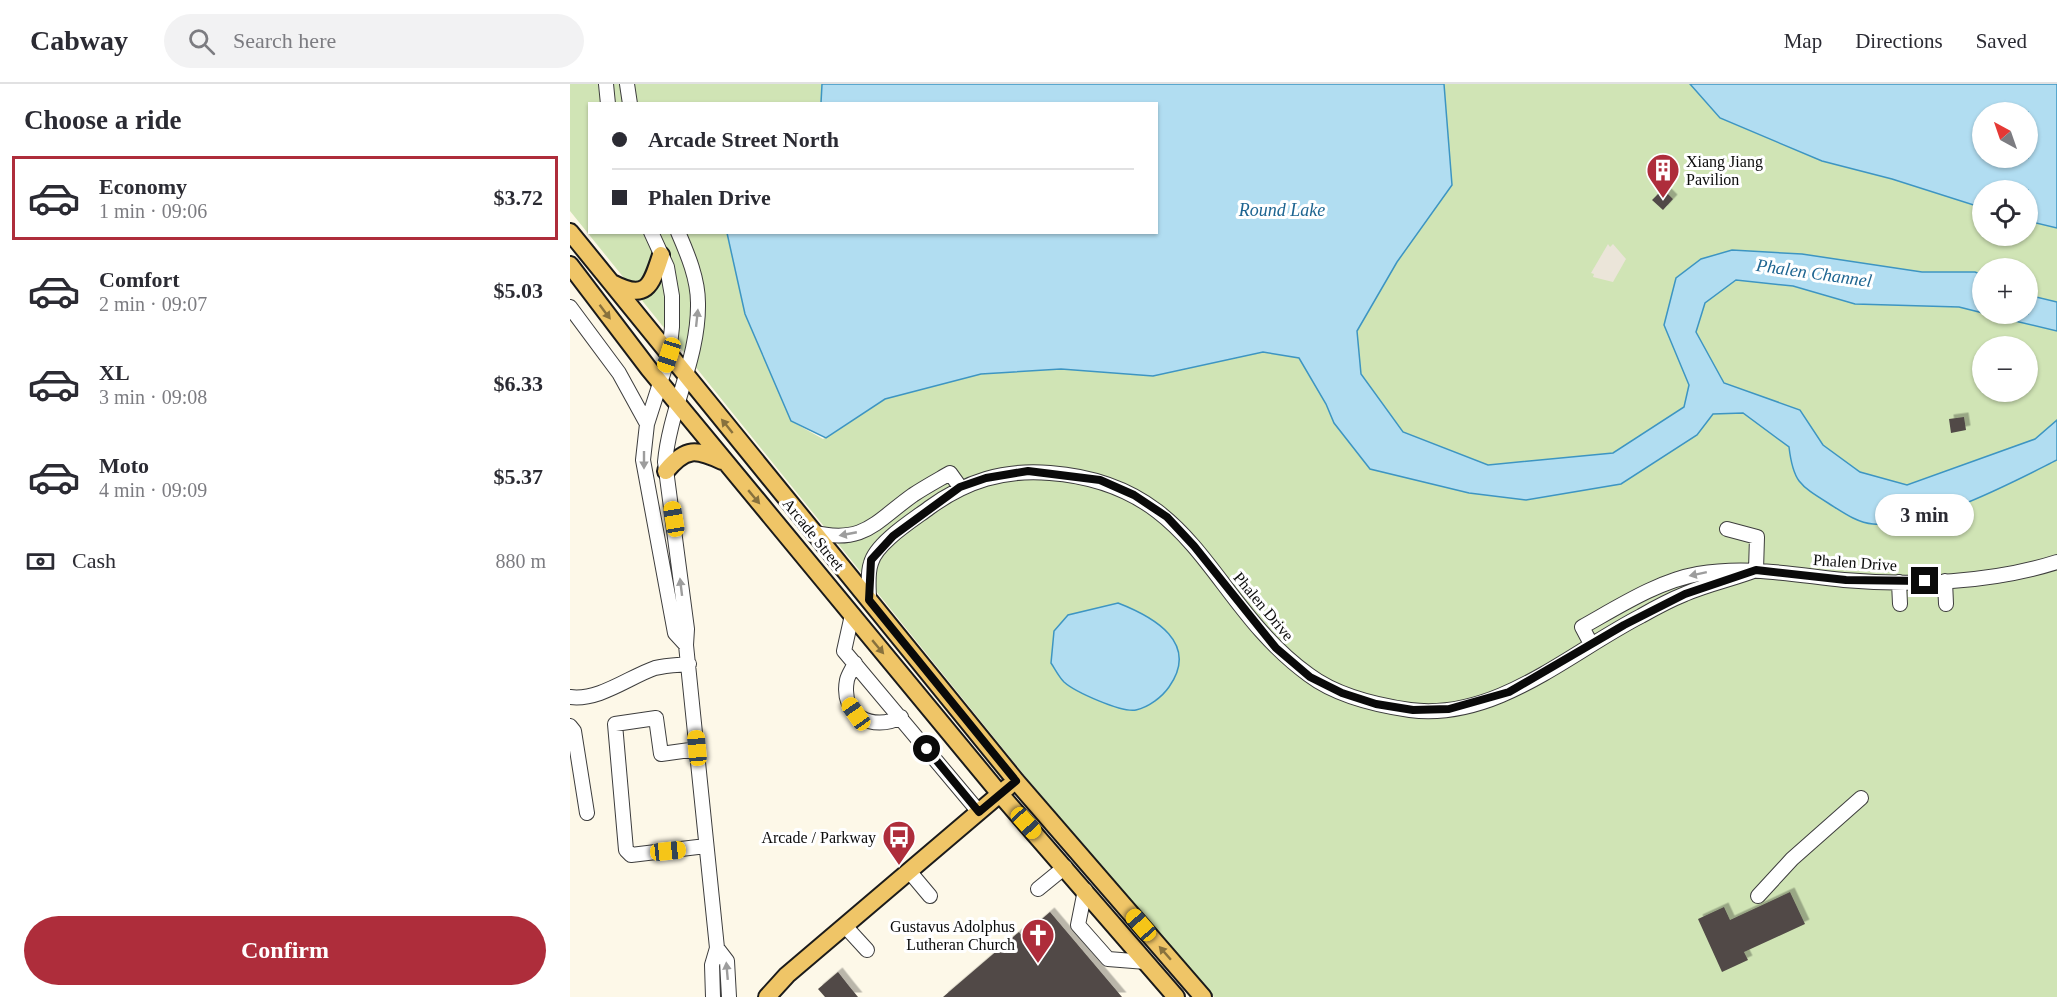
<!DOCTYPE html>
<meta charset="utf-8">
<style>
:root{--surface:#fff;--page:#f2f2f3;--text:#2b2b33;--muted:#7c7c81;--line:#e1e1e2;--accent:#ae2d3b}
body{margin:0;font-family:Georgia,serif;background:var(--page);color:var(--text);height:100vh;display:flex;flex-direction:column;font-size:22px;white-space:nowrap}
*{box-sizing:border-box;margin:0}
p{font-size:20px;color:var(--muted)}
.icon{flex:none;width:33px;height:33px;fill:none;stroke:currentColor;stroke-width:2;stroke-linecap:round;stroke-linejoin:round}
.map{position:relative;flex:1;overflow:hidden}
.sheet{display:flex;flex-direction:column;background:var(--surface);width:570px}
.sheet>*{flex:none}
.banner{position:absolute;left:18px;top:18px;width:570px;height:132px;border-radius:0px;box-shadow:0 2px 4px #0004;display:grid;align-content:center;height:132px;padding:0 24px;background:var(--surface)}
.needle{width:39px;rotate:320deg}
.fabs{position:absolute;left:1402px;top:18px;display:grid;gap:12px}
.fabs a{display:grid;place-items:center;width:66px;height:66px;border-radius:50%;background:var(--surface);box-shadow:0 2px 4px #0004;font-size:30px}
.end{position:absolute;width:27px;height:27px;margin:-14px;border:8px solid #0a0a0a;background:#fff;box-shadow:0 0 0 3px #fff}
.from{border-radius:50%}
.bubble{position:absolute;height:42px;border-radius:21px;background:var(--surface);box-shadow:0 2px 4px #0004;font-size:20px;font-weight:700;line-height:42px;text-align:center}
.car{position:absolute;width:18px;height:36px;margin:-18px -9px;border-radius:8px;box-shadow:0 0 4px 2px #0007;background:linear-gradient(#f5c518 24%,#345 0 40%,#f5c518 0 76%,#345 0 86%,#f5c518 0)}
.banner b{display:flex;align-items:center;gap:21px;height:57px;font-size:22px}
.banner b+b{border-top:2px solid var(--line)}
.banner i{width:15px;height:15px;background:var(--text)}
ul{padding:0;list-style:none}
li{display:flex;align-items:center;gap:18px;height:84px;margin:0 12px 9px;padding:0 12px;border:3px solid transparent;border-radius:0px}
li div{flex:1}
li b{display:block;font-size:22px}
li em{font-style:normal;font-weight:700}
li.current{border-color:var(--accent)}
li>.icon{width:54px;height:54px;stroke-width:1.5}
h2{padding:0 24px;font-size:27px;line-height:72px}
.pay{display:flex;align-items:center;gap:15px;height:66px;padding:0 24px;font-size:22px}
.pay p{margin-inline-start:auto}
.primary-button{display:flex;gap:12px;margin-top:auto;padding:12px 24px}
.primary-button a{flex:1;height:69px;border-radius:36px;background:var(--accent);color:#fff;font-size:24px;font-weight:700;line-height:69px;text-align:center}
header{display:flex;align-items:center;gap:36px;box-sizing:border-box;height:84px;padding:0 30px;background:var(--surface);border-bottom:2px solid var(--line)}
header strong{font-size:28px}
nav{display:flex;gap:33px;margin-inline-start:auto;font-size:21px}
.search{width:420px;height:54px;background:var(--page);display:flex;align-items:center;gap:15px;box-sizing:border-box;padding:0 21px;border-radius:33px;color:var(--muted);font-size:22px}
main{display:flex;flex:1;min-height:0}
.map>svg:first-child{display:block}
.green{fill:#d0e4b5;fill-rule:evenodd}
.plaza{fill:#ebe5d9}
.water{fill:#b1ddf1;stroke:#3d95c2;stroke-width:1.5;fill-rule:evenodd}
.building{fill:#514a47;filter:url(#shadow)}
.lines{fill:none;stroke-linecap:round;stroke-linejoin:round}
.minor-casing{stroke:#3d3d3d;stroke-width:16}
.major-casing{stroke:#1b1b1b;stroke-width:20}
.minor{stroke:#fff;stroke-width:14}
.major{stroke:#efc567;stroke-width:16}
.oneway{fill:#88713d}
.oneway2{fill:#9d9d9d}
.route{stroke:#0a0a0a;stroke-width:8}
.labels{text-anchor:middle;stroke-width:6;stroke-linejoin:round;paint-order:stroke}
.poi-label{font-size:16px;fill:#0a0a0a;stroke:#fff;text-anchor:end}
.street-label{font-size:16px;fill:#0a0a0a;stroke:#fff}
.water-label{font-size:18px;font-style:italic;fill:#1e6591;stroke:#fff}
</style>
<header>
<strong>Cabway</strong>
<div class="search"><svg class="icon" aria-label="search" viewBox="0 0 24 24"><circle cx="10" cy="10" r="6"/><path d="M15 15l6 6"/></svg>Search here</div>
<nav><a>Map</a><a>Directions</a><a>Saved</a></nav>
</header>
<main>
<section class="sheet">
<h2>Choose a ride</h2>
<ul>
<li class="current"><svg class="icon" aria-label="car" viewBox="0 0 24 24"><path d="M5 17H2v-5l4-1 3-4h7l3 4 3 1v5h-3M9 17h6M6 11h13"/><circle cx="7" cy="17" r="2"/><circle cx="17" cy="17" r="2"/></svg><div><b>Economy</b><p>1 min · 09:06</p></div><em>$3.72</em></li>
<li><svg class="icon" aria-label="car" viewBox="0 0 24 24"><path d="M5 17H2v-5l4-1 3-4h7l3 4 3 1v5h-3M9 17h6M6 11h13"/><circle cx="7" cy="17" r="2"/><circle cx="17" cy="17" r="2"/></svg><div><b>Comfort</b><p>2 min · 09:07</p></div><em>$5.03</em></li>
<li><svg class="icon" aria-label="car" viewBox="0 0 24 24"><path d="M5 17H2v-5l4-1 3-4h7l3 4 3 1v5h-3M9 17h6M6 11h13"/><circle cx="7" cy="17" r="2"/><circle cx="17" cy="17" r="2"/></svg><div><b>XL</b><p>3 min · 09:08</p></div><em>$6.33</em></li>
<li><svg class="icon" aria-label="car" viewBox="0 0 24 24"><path d="M5 17H2v-5l4-1 3-4h7l3 4 3 1v5h-3M9 17h6M6 11h13"/><circle cx="7" cy="17" r="2"/><circle cx="17" cy="17" r="2"/></svg><div><b>Moto</b><p>4 min · 09:09</p></div><em>$5.37</em></li>
</ul>
<div class="pay"><svg class="icon" aria-label="cash" viewBox="0 0 24 24"><path d="M3 7h18v10H3z"/><circle cx="12" cy="12" r="2"/></svg>Cash<p>880 m</p></div>
<div class="primary-button"><a>Confirm</a></div>
</section>
<div class="map">
<svg width="1487" height="913" viewBox="0 0 1487 913">
<defs>
<filter id="shadow"><feDropShadow dx="4.5" dy="-4.5" stdDeviation="0" flood-color="#0004"/></filter>
</defs>
<rect width="100%" height="100%" fill="#fdf8e8"/>
<path class="green" d="M0,0H252L251,19L20,20V148L157,149L175,230L221,337L253,355L315,315L411,290L491,285L583,292L693,268L729,274L787,247L827,178L882,101L874,0H1120L1150,34L1252,77L1322,95L1413,124V152H1458V137L1487,144V913H644L459,697L0,127ZM1413,184H1458V230H1413ZM1413,262H1458V308H1413Z"/>
<path class="plaza" d="M1038,160L1040,163L1043,160L1056,175L1043,198L1023,193L1024,190L1021,189Z"/>
<path class="water" d="M252,0H874L882,101L827,178L787,247L791,290L833,348L918,381L1043,369L1114,323L1119,301L1094,241L1106,194L1131,175L1162,166L1232,170L1352,188H1405L1413,191V229L1389,223L1285,220L1223,202L1166,196L1135,219L1126,248L1154,299L1230,326L1253,361L1290,388L1337,401L1465,355L1487,336V376C1439,400 1357,444 1303,440C1287,439 1271,427 1258,419C1229,401 1223,397 1219,363L1173,329L1143,330L1127,351L1051,400L956,416L899,409L800,385L764,339L756,320L729,274L693,268L583,292L491,285L411,290L315,315L256,354L221,337L175,230L157,149L586,148V20L251,19Z
M1120,0H1487V144L1458,137V106H1413V124L1322,95L1252,77L1150,34ZM1413,28H1458V74H1413Z
M1458,211L1487,218V247L1415,230H1458Z
M548,519C584,533 630,559 599,603C592,613 579,623 566,626C552,629 505,608 494,598C489,593 485,585 481,579L484,547L498,531Z"/>
<path class="building" d="M1093,105L1103,115L1093,126L1082,116Z
M1394,333L1396,346L1381,349L1379,335Z
M1220,808L1235,840L1174,868L1178,876L1152,888L1128,835L1154,823L1160,836Z
M480,828L552,913H373L449,848L452,852Z
M268,888L279,902L288,913H255L248,905Z"/>
<g class="lines">
<defs>
<path id="minor" d="M36,0L38,20
M57,0L60,20
M81,148L97,183L102,212V243L99,271L77,340L73,376L105,549L116,561
M108,148C118,171 128,195 128,219C129,274 100,324 95,378L117,545L116,561L147,864L142,881L143,913
M0,223L49,289L77,340
M1157,445L1187,453L1186,486
M242,448C294,461 305,438 343,411C355,403 368,396 380,389L390,403
M1375,497L1376,520
M1329,498L1330,520
M299,516C299,504 297,490 301,479C306,459 343,436 359,424C396,397 434,385 480,389C629,400 638,518 739,591C767,612 805,621 840,626C926,637 999,569 1071,532C1085,524 1100,516 1115,510C1138,500 1163,495 1186,486
M282,531L274,567L409,728
M1021,560L1012,543C1048,523 1088,497 1128,490C1177,481 1225,491 1274,496C1343,502 1421,499 1487,478
M285,579C283,584 278,591 277,596C270,632 303,648 331,633
M0,613C29,617 59,593 85,584C96,581 108,581 119,580
M0,642L4,647L17,729
M127,665L91,670L86,634L45,640L56,766L61,771L136,762
M339,787L360,812
M468,805L495,783
M515,806L508,841L538,875L576,878
M1188,812L1222,775L1291,714
M275,842L297,866
M147,864L157,877L159,913"/>
<path id="major" d="M0,148L446,697L633,913
M0,181L79,285L430,710L606,913
M42,199C77,217 81,202 91,171
M96,387C116,363 126,365 152,377
M197,913L217,891L438,703"/>
</defs>
<use href="#minor" class="minor-casing"/>
<use href="#major" class="major-casing"/>
<use href="#minor" class="minor"/>
<use href="#major" class="major"/>
</g>
<defs><path id="oneway-solid" d="M-6-.8H1V-3.2L6.5 0L1 3.2V.8H-6Z" transform="scale(1.5)"/></defs>
<g class="oneway">
<use href="#oneway-solid" transform="translate(35 228) rotate(53)"/>
<use href="#oneway-solid" transform="translate(157 342) rotate(-129)"/>
<use href="#oneway-solid" transform="translate(184 413) rotate(50)"/>
<use href="#oneway-solid" transform="translate(308 563) rotate(50)"/>
<use href="#oneway-solid" transform="translate(595 869) rotate(-131)"/>
</g>
<g class="oneway2">
<use href="#oneway-solid" transform="translate(127 234) rotate(-84)"/>
<use href="#oneway-solid" transform="translate(74 376) rotate(90)"/>
<use href="#oneway-solid" transform="translate(278 450) rotate(169)"/>
<use href="#oneway-solid" transform="translate(1128 490) rotate(168)"/>
<use href="#oneway-solid" transform="translate(111 503) rotate(-97)"/>
<use href="#oneway-solid" transform="translate(157 887) rotate(-95)"/>
</g>
<g class="lines">
<path class="route" d="M357,665L409,728L446,697L299,516L301,476L323,452L390,403L416,394L458,387L530,396L564,411L597,433L624,462L706,564L740,593L772,609L806,620L843,626L879,625L939,608L1054,541L1115,510L1186,486L1276,496L1355,497"/>
</g>
<defs>
<symbol id="building-pin" viewBox="-11 -11 22 30"><path d="M0 17L-7.5 6A9.5 9.5 0 1 1 7.5 6Z" fill="#ae2d3b" stroke="#fff"/><path d="M-4-6H4V6H1V3H-1V6H-4ZM-2.5-4.3h1.7v1.8h-1.7ZM.8-4.3h1.7v1.8H.8ZM-2.5-1h1.7V.8h-1.7ZM.8-1h1.7V.8H.8Z" fill="#fff"/></symbol>
<symbol id="bus-pin" viewBox="-11 -11 22 30"><path d="M0 17L-7.5 6A9.5 9.5 0 1 1 7.5 6Z" fill="#ae2d3b" stroke="#fff"/><path d="M-5-6H5V4H4V6H2V4H-2V6H-4V4H-5ZM-3.5-4V0h7V-4ZM-3.5 1.2v1.5H-2V1.2ZM2 1.2v1.5H3.5V1.2Z" fill="#fff"/></symbol>
<symbol id="church-pin" viewBox="-11 -11 22 30"><path d="M0 17L-7.5 6A9.5 9.5 0 1 1 7.5 6Z" fill="#ae2d3b" stroke="#fff"/><path d="M-1.2-6h2.4v3.5h3.3v2.4h-3.3V6h-2.4V-.1h-3.3v-2.4h3.3Z" fill="#fff"/></symbol>
</defs>
<g fill-rule="evenodd">
<use href="#building-pin" x="1074" y="67" width="38" height="52"/>
<use href="#bus-pin" x="310" y="734" width="38" height="52"/>
<use href="#church-pin" x="449" y="832" width="38" height="52"/>
</g>
<g class="labels">
<g class="poi-label">
<text x="1116" y="83" text-anchor="start">Xiang Jiang<tspan x="1116" dy="18">Pavilion</tspan></text>
<text x="306" y="759">Arcade / Parkway</text>
<text x="445" y="848">Gustavus Adolphus<tspan x="445" dy="18">Lutheran Church</tspan></text>
</g>
<g class="street-label">
<text transform="translate(244 450) rotate(51)" y="6">Arcade Street</text>
<text transform="translate(1285 478) rotate(4)" y="6">Phalen Drive</text>
<text transform="translate(694 522) rotate(50)" y="6">Phalen Drive</text>
</g>
<g class="water-label">
<text x="712" y="132">Round Lake</text>
<text transform="translate(1244 189) rotate(8)" y="6">Phalen Channel</text>
</g>
</g>
</svg>
<div class="fabs">
<a><svg class="needle" viewBox="-14 -14 28 28"><path d="M0-13l5 13h-10z" fill="#e53935"/><path d="M0 13l5-13h-10z" fill="#7c7c81"/></svg></a>
<a><svg class="icon" aria-label="locate" viewBox="0 0 24 24"><circle cx="12" cy="12" r="6"/><path d="M12 2v4M12 18v4M2 12h4M18 12h4"/></svg></a>
<a>+</a>
<a>−</a>
</div>
<i class="end from" style="left:357px;top:665px"></i>
<i class="end" style="left:1355px;top:497px"></i>
<div class="bubble" style="left:1305px;top:410px;width:99px">3 min</div>
<i class="car" style="left:99px;top:271px;rotate:198deg"></i>
<i class="car" style="left:104px;top:435px;rotate:351deg"></i>
<i class="car" style="left:286px;top:630px;rotate:325deg"></i>
<i class="car" style="left:127px;top:664px;rotate:355deg"></i>
<i class="car" style="left:456px;top:739px;rotate:138deg"></i>
<i class="car" style="left:98px;top:767px;rotate:84deg"></i>
<i class="car" style="left:571px;top:841px;rotate:319deg"></i>
<div class="banner">
<b><i class="from"></i>Arcade Street North</b>
<b><i></i>Phalen Drive</b>
</div>
</div>
</main>
